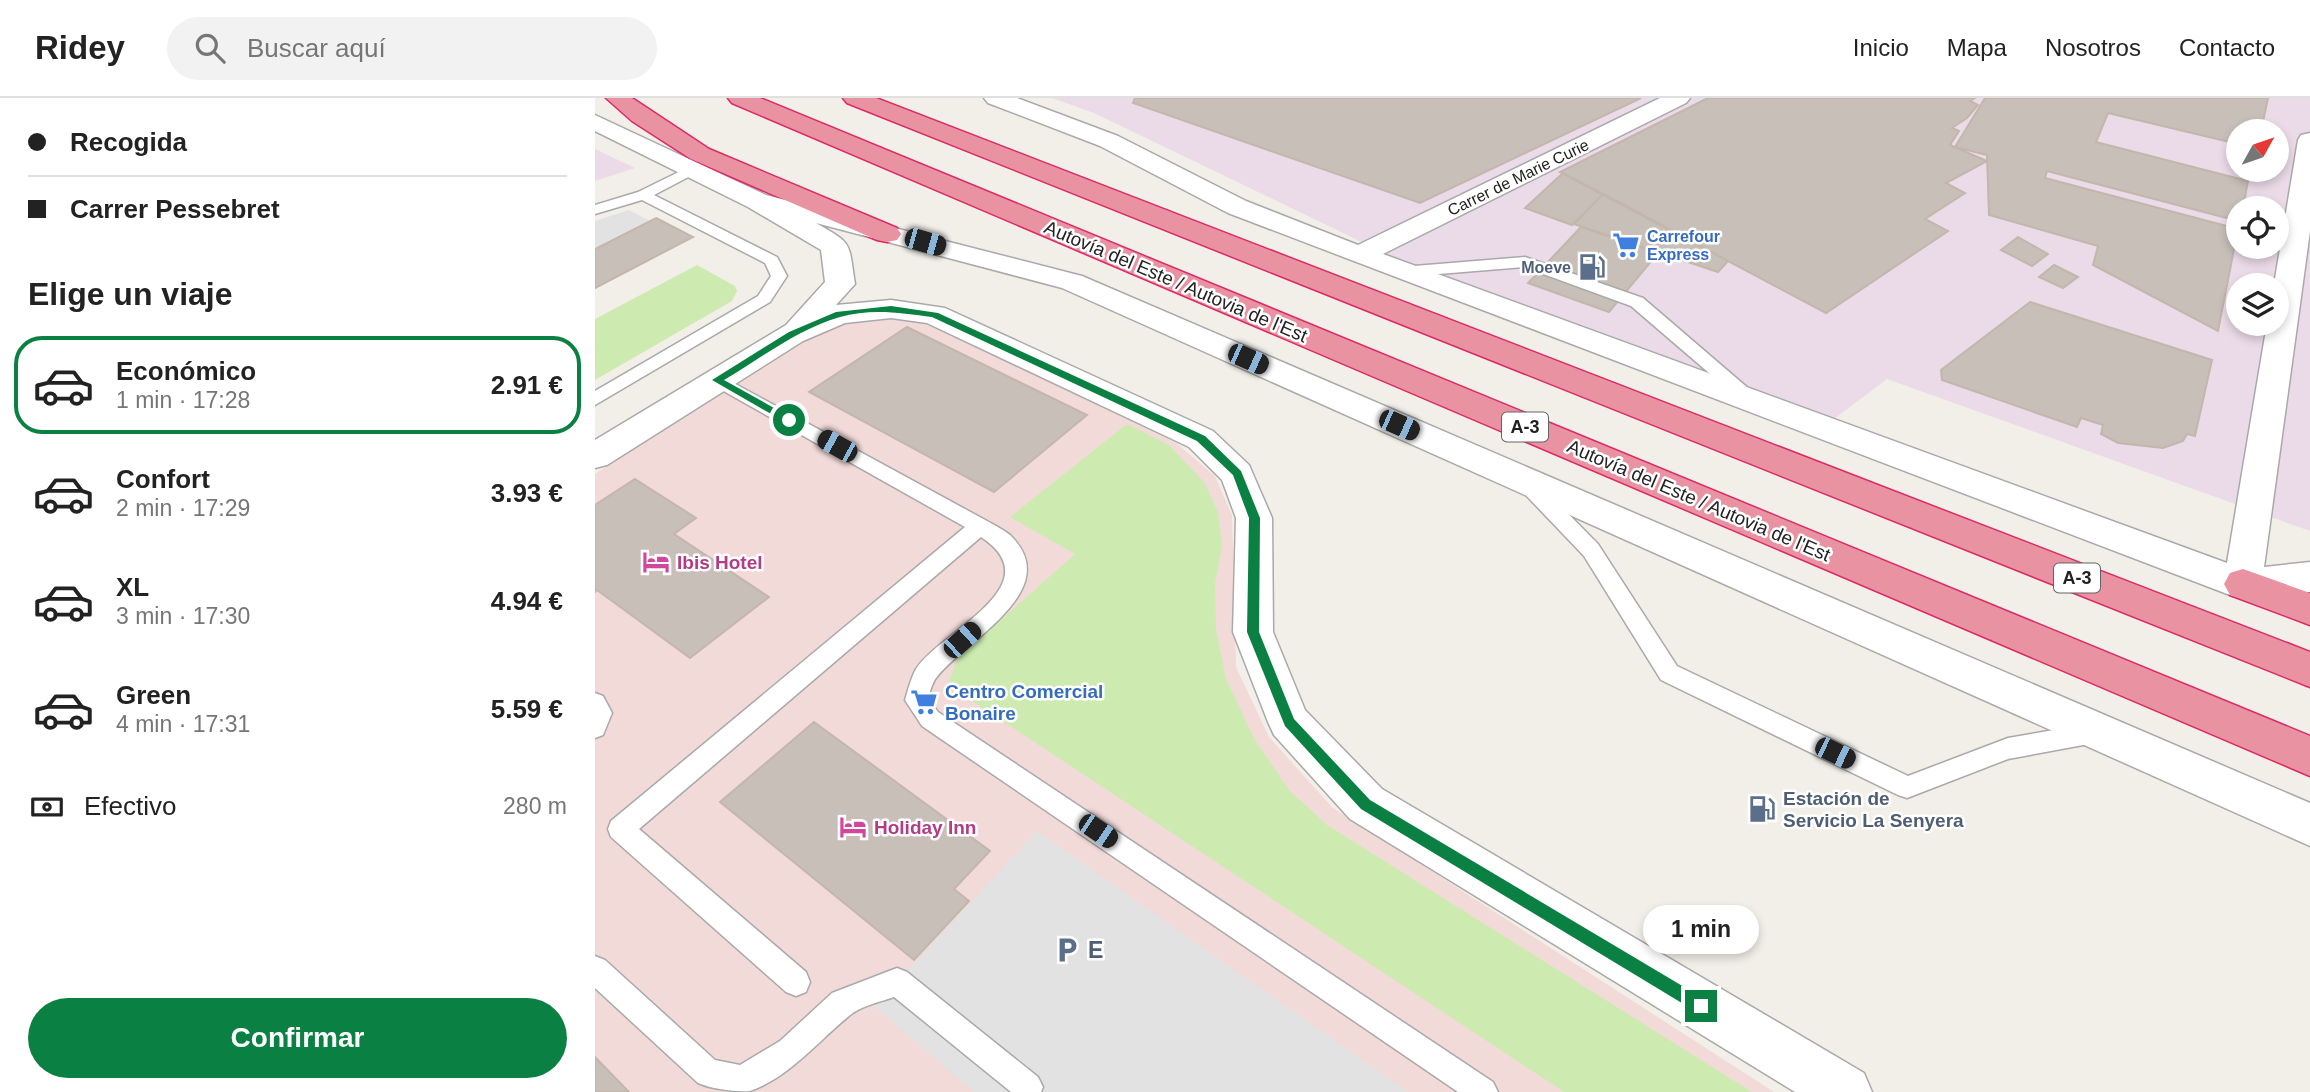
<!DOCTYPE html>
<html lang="es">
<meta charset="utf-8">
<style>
:root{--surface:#fff;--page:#f2f2f2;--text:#222;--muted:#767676;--line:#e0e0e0;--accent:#0b8043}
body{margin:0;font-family:Arial,sans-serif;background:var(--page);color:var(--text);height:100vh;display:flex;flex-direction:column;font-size:26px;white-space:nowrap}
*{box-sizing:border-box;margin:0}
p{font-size:23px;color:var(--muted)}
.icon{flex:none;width:38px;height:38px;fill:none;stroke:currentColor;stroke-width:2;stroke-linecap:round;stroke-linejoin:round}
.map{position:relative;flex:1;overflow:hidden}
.details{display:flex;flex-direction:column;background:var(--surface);width:595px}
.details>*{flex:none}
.guide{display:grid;align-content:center;height:154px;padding:0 28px;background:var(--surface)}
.needle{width:46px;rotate:50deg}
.fabs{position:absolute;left:1631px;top:21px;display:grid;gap:14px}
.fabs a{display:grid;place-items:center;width:63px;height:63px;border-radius:50%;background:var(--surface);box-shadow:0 4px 10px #0003;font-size:35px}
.end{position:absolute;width:32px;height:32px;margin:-16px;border:9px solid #0b8043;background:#fff;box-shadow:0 0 0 4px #fff}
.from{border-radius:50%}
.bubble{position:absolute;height:49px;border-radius:24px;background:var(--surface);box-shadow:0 4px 10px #0003;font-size:23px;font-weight:700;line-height:49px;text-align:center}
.car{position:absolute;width:21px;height:42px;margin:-21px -10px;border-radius:9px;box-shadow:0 0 5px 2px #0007;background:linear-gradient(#222 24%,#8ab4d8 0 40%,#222 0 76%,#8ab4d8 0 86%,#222 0)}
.guide b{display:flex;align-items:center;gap:24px;height:66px;font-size:26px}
.guide b+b{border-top:2px solid var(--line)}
.guide i{width:18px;height:18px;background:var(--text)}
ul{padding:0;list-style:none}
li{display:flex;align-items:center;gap:21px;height:98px;margin:0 14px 10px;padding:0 14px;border:4px solid transparent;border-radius:28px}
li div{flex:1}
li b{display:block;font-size:26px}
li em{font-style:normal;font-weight:700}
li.active{border-color:var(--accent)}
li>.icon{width:63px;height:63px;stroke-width:1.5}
h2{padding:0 28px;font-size:32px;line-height:84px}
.pay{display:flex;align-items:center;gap:18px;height:77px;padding:0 28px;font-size:26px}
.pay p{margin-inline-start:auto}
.cta{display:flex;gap:14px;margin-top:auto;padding:14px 28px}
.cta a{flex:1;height:80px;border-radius:42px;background:var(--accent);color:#fff;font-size:28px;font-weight:700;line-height:80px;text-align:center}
header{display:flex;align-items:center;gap:42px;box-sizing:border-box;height:98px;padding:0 35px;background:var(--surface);border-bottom:2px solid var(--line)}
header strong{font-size:33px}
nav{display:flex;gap:38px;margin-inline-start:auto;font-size:24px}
.search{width:490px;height:63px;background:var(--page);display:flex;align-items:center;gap:18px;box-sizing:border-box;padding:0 24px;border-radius:38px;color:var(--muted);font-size:26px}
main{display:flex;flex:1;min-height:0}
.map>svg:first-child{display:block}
.commercial{fill:#f2dad9}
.industrial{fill:#ebdbe8;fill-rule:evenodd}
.grass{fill:#cdebb0}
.parking{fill:#e2e2e2}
.building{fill:#c7bfb8;stroke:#c4b6ab;stroke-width:2}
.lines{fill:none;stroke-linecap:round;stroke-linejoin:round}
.service-casing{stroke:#a9a9a9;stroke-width:3}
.minor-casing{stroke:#a9a9a9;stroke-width:3}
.motorway-casing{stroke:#dc2a67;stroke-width:3}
.service{fill:#fff;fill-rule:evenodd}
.minor{fill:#fff;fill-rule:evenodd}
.motorway{fill:#e892a2;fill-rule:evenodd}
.route{fill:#0b8043}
.labels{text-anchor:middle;stroke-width:5;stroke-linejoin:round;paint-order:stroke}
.far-street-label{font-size:16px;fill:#222;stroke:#fff}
.far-shop-label{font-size:16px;font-weight:bold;fill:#366cbe;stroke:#fff;text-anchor:start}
.far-service-label{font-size:16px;font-weight:bold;fill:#4e5e75;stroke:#fff;text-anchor:end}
.shield{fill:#fff;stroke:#646464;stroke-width:2}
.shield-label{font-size:18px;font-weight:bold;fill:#222}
.street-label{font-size:19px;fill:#222;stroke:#fff}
.hotel-label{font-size:19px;font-weight:bold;fill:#b23c85;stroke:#fff;text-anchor:start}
.shop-label{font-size:19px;font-weight:bold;fill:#366cbe;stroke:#fff;text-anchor:start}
.service-label{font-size:19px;font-weight:bold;fill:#4e5e75;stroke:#fff;text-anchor:start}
.near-service-label{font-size:23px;font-weight:bold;fill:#4e5e75;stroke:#fff;text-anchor:start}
</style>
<header>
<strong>Ridey</strong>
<div class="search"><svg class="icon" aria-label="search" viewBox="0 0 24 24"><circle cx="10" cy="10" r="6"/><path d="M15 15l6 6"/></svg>Buscar aquí</div>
<nav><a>Inicio</a><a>Mapa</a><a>Nosotros</a><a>Contacto</a></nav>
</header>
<main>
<section class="details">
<div class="guide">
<b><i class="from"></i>Recogida</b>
<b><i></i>Carrer Pessebret</b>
</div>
<h2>Elige un viaje</h2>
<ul>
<li class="active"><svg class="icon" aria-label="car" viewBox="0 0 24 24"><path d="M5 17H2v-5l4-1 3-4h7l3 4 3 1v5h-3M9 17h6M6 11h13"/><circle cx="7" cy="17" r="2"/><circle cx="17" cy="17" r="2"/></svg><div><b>Económico</b><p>1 min · 17:28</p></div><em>2.91 €</em></li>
<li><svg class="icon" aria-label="car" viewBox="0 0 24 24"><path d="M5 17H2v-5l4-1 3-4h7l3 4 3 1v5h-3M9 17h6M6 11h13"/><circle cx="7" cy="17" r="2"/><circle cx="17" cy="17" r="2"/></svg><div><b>Confort</b><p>2 min · 17:29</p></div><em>3.93 €</em></li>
<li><svg class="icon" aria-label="car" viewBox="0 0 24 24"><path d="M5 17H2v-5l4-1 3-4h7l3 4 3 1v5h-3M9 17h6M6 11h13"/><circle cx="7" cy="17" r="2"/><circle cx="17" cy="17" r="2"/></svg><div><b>XL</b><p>3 min · 17:30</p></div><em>4.94 €</em></li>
<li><svg class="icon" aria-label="car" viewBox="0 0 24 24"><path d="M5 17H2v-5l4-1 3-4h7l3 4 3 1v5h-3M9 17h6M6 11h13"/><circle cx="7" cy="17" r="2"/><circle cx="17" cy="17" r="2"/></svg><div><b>Green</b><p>4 min · 17:31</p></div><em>5.59 €</em></li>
</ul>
<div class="pay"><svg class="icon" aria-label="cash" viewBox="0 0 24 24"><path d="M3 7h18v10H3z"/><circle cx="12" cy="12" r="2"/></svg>Efectivo<p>280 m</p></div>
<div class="cta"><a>Confirmar</a></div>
</section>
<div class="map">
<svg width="1715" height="994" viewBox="0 0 1715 994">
<rect width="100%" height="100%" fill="#f2efe9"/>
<path class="commercial" d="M276,217L319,218L581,345L620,378L637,417L641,569L674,639L737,709L1179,994H0V376L241,224Z"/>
<path class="industrial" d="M457,0H1715V433L1292,281L1239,321L804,162L499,15ZM1643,33H1682V72H1643ZM1643,110H1682V149H1643ZM1643,187H1682V226H1643Z
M0,51L40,70L0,83Z"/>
<path class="grass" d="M102,167L140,188L142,193L137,203L0,282V221Z
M532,326L574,347L609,384L623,414L627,448L620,486L621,531L631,581L660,642L694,692L732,727L1157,994H969L353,587L362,561L480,456L415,419Z"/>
<path class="parking" d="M34,112L55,123L0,151V123Z
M442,733L813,994H379L279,908Z"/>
<path class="building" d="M540,0H1046L825,105L538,5Z
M1113,0H1380L1375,3L1383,7L1372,20L1357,30L1364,33L1355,47L1392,63L1351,85L1370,95L1330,121L1353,133L1231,215L965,74Z
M1390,0H1673L1666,33H1643V46L1513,15L1501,44L1653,83L1648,110H1643V123L1452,73L1450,80L1643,131L1623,233L1498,167L1503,148L1394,117L1392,57L1360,49Z
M968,75L1008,96L977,127L930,110Z
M1008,96L1063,125L1133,163L1123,174L979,126Z
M61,120L98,139L0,190V151Z
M986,129L1063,155L1014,214L933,185Z
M1423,139L1453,156L1437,168L1406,152Z
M1459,167L1483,179L1468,190L1444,179Z
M1435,204L1617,262L1600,338L1592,336L1588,343L1568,350L1523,345L1506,336L1508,327L1486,320L1482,329L1347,282L1346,272Z
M312,229L492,317L399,394L214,294Z
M40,381L101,420L79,436L174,499L95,560L2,492L0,494V407Z
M219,624L395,753L359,791L374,803L319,862L125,704Z
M0,959L34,994H0Z
M0,959L34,994H0Z"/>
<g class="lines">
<defs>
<path id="service" d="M98,67L105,71L103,74L59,97L182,159L192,178L175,204L0,307V293L163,198L176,178L170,165L47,102L0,116V107L43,94Z
M930,159L1048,200L1161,297L1164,301L1161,305H1149L1036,208L929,169L807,179L799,174L807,169Z
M122,276L392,423C399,427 409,432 415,437C472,492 369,543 341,580C337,585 335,594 333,600L343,614L898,984L903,994H863L327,628L310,602C313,592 316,580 321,571C346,533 459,487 386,439L44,731L211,874L215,884L211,894L201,898L191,894L16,739L13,731L16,723L370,429L116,286L113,282L116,278Z
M933,380L940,382L1003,446L1082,568L1313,678L1413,640L1499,625L1507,628L1511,635L1507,642L1499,645L1413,661L1312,700L1303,697L1066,582L989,458L926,392L923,387L926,382Z
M0,595L8,598L17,615L8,637L0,640Z
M0,858L10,862L120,962L145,967L185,943L237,895L302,870L312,874L443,979L448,989L446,994H416L299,899C285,904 265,908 254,918C223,943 195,979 155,993C140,994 117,991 103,985L0,890Z"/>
<path id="minor" d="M389,0H422L523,38L651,103L763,147L1065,0H1095L1091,5L788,156L1632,465L1672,226H1682V187H1679L1703,42L1706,37L1715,35V133L1669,469L1715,464V494L1648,501L1635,497L633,115L505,48L393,5Z
M0,17L171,97L487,178L1715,705V748L467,190L221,125C259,147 253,143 260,186L241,207L296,202L350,210L618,333L654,367L677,420L678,534L710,612L787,691L1269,975L1277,994H1200L755,721L679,637L673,624L638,534L641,420L627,382L594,349L332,225L296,220L250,225L208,243L12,367L0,370V342L191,227L230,184L226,152L153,109L0,33Z"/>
<path id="motorway" d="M11,0H37L114,51L302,130L306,136L302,142L292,144L282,142L96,61L37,23Z
M133,0H165L1715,638V678L137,5Z
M248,0H281L1715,554V589L252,5Z
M1648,471L1715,495V527L1635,497L1629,486L1635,475Z"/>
</defs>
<use href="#service" class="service-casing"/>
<use href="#minor" class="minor-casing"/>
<use href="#motorway" class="motorway-casing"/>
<use href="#service" class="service"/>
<use href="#minor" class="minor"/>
<use href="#motorway" class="motorway"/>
</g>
<path class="route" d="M296,208L343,215L610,338L646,373L665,420L664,534L699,621L775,702L1111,902L1113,908L1111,913L1106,915L1100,913L766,711L690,628L652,534L654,420L638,377L602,343L337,219C308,215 275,210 245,219C203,231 166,260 129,282L197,320V324H190L117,282L194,234L241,214Z"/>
<defs>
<symbol id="supermarket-bare" viewBox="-9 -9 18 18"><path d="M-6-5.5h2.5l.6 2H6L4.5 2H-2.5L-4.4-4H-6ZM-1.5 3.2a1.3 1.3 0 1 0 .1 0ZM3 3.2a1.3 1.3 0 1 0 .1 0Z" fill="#3f7fe0" stroke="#fff" stroke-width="2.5" paint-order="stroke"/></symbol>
<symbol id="fuel-bare" viewBox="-9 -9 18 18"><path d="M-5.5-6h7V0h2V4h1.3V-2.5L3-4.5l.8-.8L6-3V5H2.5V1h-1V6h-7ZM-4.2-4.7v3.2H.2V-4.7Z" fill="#5c6f8a" stroke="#fff" stroke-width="2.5" paint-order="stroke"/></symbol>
<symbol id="hotel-bare" viewBox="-9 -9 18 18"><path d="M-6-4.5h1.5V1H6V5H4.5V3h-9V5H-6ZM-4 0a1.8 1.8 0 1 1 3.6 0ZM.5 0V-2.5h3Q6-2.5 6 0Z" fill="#d1479c" stroke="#fff" stroke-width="2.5" paint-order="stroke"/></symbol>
<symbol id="parking-bare" viewBox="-9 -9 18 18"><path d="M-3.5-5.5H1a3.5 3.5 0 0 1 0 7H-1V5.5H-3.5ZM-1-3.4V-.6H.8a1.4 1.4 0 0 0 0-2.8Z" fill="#5c6f8a" stroke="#fff" stroke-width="2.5" paint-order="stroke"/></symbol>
</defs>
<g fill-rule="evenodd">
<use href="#supermarket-bare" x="1012" y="128" width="38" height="38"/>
<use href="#fuel-bare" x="978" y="150" width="38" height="38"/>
<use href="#hotel-bare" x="42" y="445" width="38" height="38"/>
<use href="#supermarket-bare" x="310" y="585" width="38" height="38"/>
<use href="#fuel-bare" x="1148" y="692" width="38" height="38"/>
<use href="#hotel-bare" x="239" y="710" width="38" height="38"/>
<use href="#parking-bare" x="453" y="833" width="38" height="38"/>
</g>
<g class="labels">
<g class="far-street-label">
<text transform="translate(923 79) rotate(-26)" y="6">Carrer de Marie Curie</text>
</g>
<g class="far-shop-label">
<text x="1052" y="144">Carrefour<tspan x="1052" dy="18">Express</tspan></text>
</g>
<g class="far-service-label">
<text x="976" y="175">Moeve</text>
</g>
<g class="shield">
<rect x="907" y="314.5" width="46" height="29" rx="5"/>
<rect x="1459" y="465.5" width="46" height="29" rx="5"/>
</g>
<g class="shield-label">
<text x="930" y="335">A-3</text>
<text x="1482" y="486">A-3</text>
</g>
<g class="street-label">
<text transform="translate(581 183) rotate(23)" y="7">Autovía del Este / Autovia de l'Est</text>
<text transform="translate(1104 402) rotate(23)" y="7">Autovía del Este / Autovia de l'Est</text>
</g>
<g class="hotel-label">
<text x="82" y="471">Ibis Hotel</text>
<text x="279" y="736">Holiday Inn</text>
</g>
<g class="shop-label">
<text x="350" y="600">Centro Comercial<tspan x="350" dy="22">Bonaire</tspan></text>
</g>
<g class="service-label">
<text x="1188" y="707">Estación de<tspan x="1188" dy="22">Servicio La Senyera</tspan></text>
</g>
<g class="near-service-label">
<text x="493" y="860">E</text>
</g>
</g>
</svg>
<div class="fabs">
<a><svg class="needle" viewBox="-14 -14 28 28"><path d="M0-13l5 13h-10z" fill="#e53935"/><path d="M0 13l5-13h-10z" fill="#767676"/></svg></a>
<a><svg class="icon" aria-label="locate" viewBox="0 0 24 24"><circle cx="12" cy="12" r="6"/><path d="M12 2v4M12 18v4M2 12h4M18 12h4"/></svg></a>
<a><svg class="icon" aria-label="layers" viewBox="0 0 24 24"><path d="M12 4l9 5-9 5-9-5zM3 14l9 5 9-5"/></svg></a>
</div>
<i class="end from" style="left:194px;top:322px"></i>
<i class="end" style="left:1106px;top:908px"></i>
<div class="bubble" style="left:1048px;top:807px;width:116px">1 min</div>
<i class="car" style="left:330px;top:144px;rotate:106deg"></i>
<i class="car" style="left:653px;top:261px;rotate:114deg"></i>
<i class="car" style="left:804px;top:327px;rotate:114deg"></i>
<i class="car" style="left:242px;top:348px;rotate:299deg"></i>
<i class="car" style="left:367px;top:542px;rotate:48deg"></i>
<i class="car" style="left:1240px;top:655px;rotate:116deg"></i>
<i class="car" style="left:503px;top:733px;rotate:124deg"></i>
</div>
</main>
